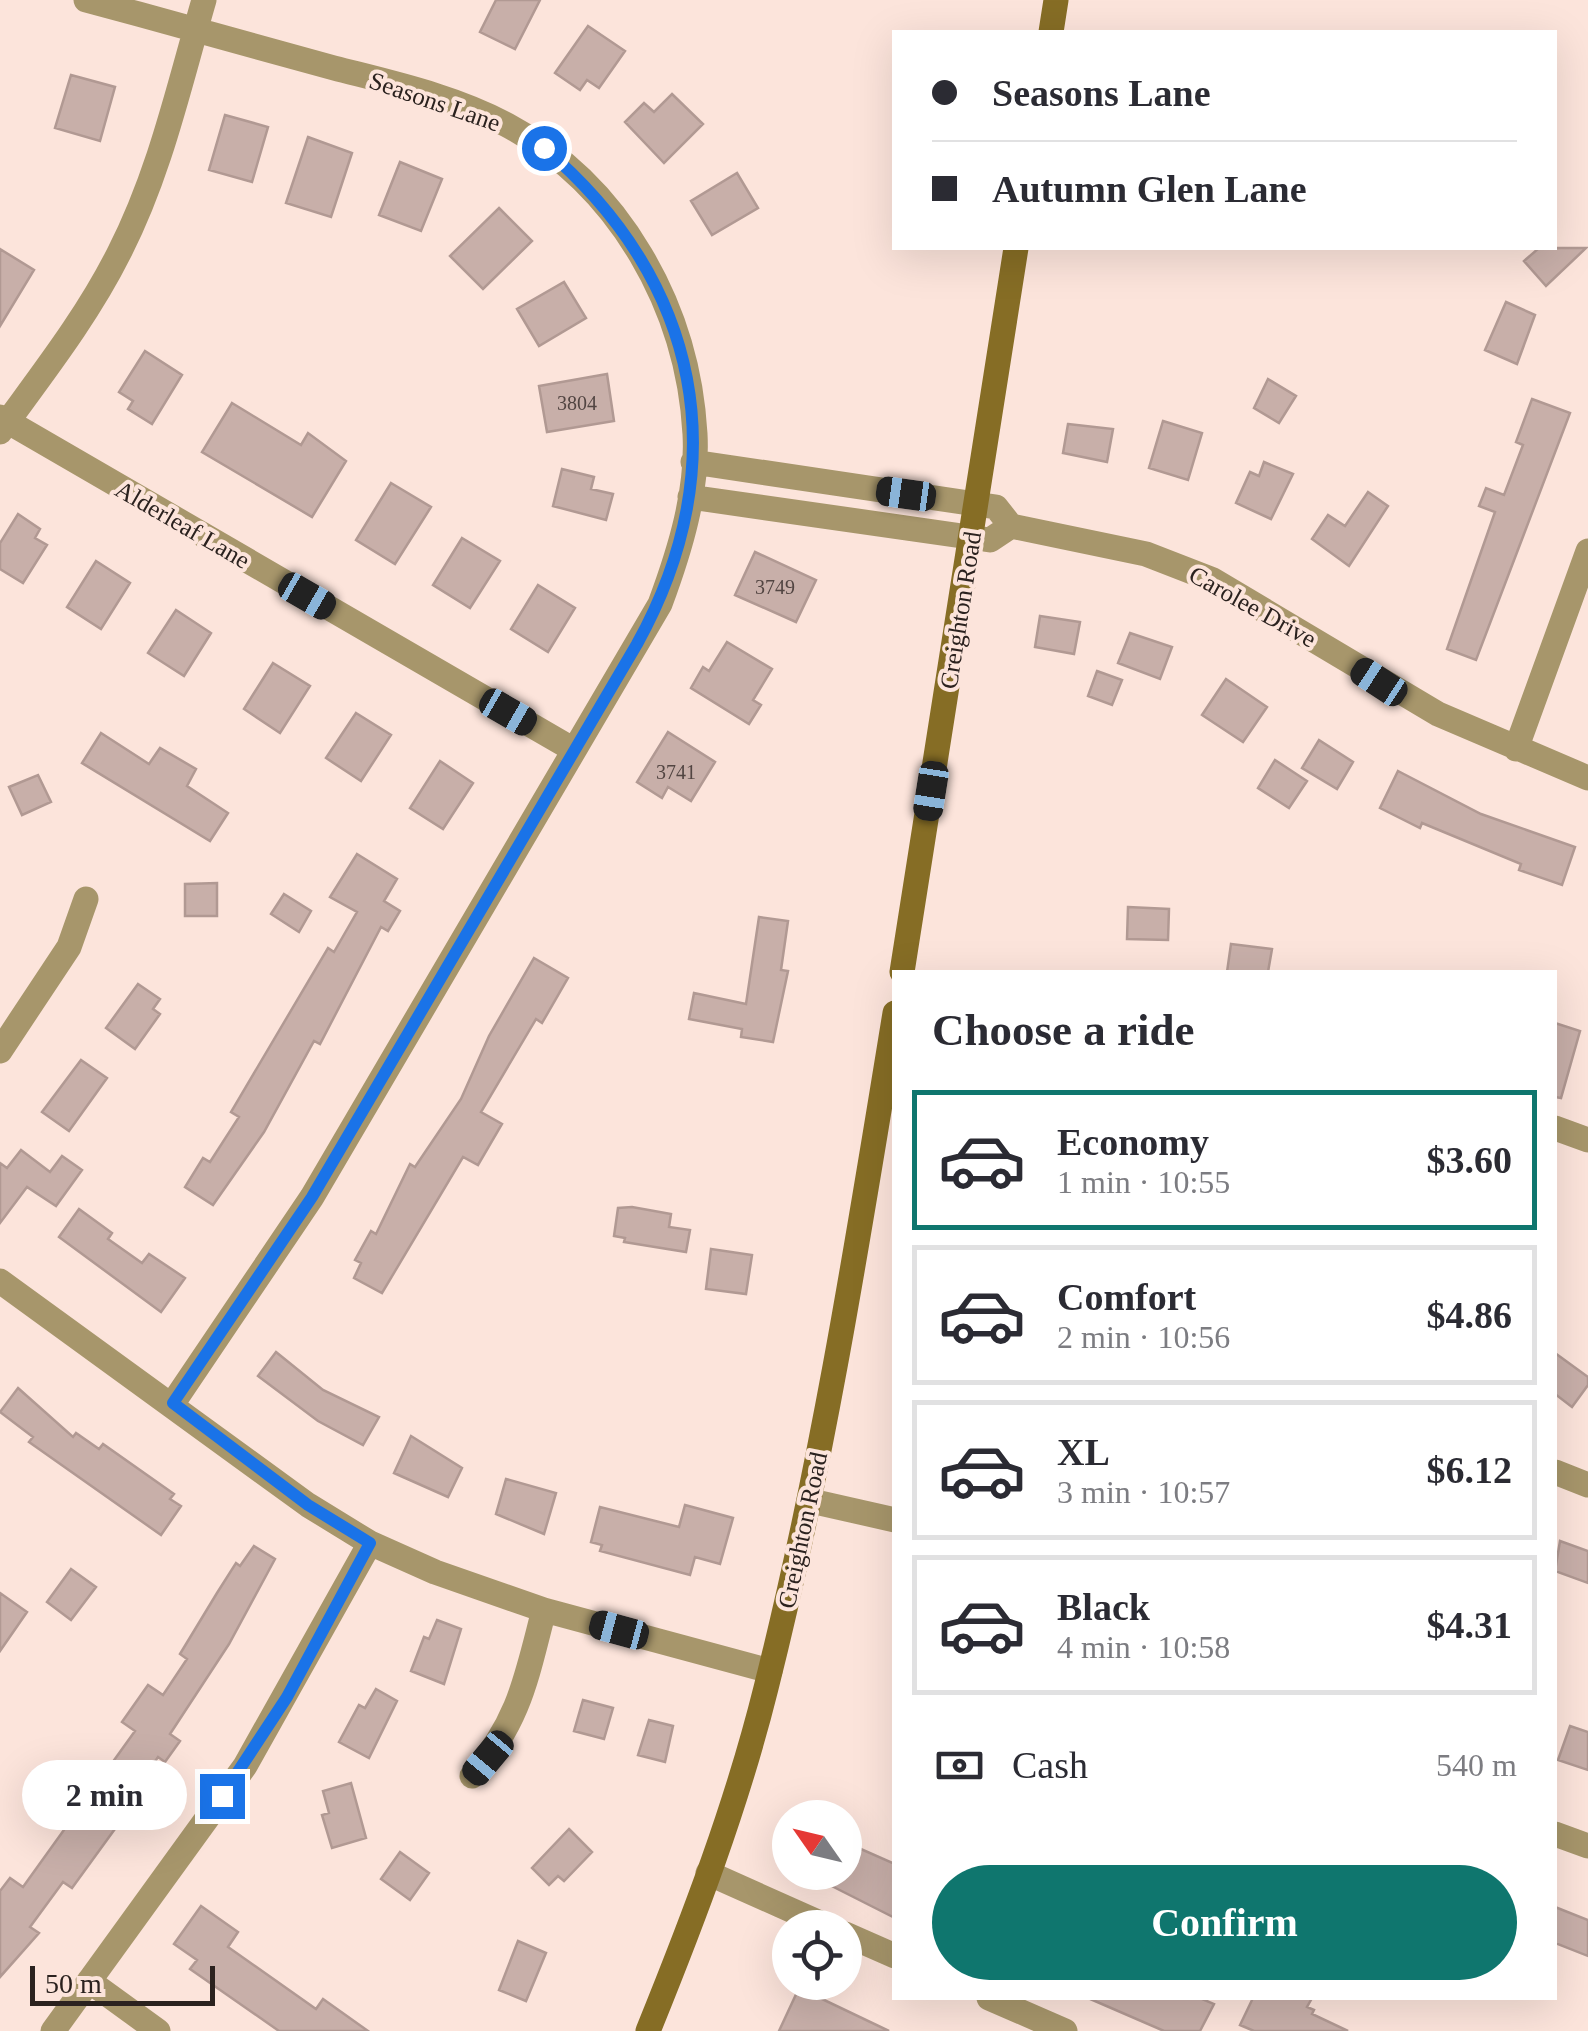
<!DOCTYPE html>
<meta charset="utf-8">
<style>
:root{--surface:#fff;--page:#f2f2f3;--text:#2b2b33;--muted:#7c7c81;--line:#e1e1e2;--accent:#0f766e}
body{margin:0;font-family:Georgia,serif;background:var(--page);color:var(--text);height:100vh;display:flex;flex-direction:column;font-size:38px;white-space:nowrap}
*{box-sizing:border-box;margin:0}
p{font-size:32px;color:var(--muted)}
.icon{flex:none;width:55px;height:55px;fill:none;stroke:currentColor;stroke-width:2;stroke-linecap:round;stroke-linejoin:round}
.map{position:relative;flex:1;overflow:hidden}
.side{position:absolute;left:892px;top:970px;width:665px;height:1030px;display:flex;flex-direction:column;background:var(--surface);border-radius:0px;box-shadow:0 10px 40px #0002}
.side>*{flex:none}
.banner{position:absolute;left:892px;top:30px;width:665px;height:220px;border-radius:0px;box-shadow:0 10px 40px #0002;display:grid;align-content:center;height:220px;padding:0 40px;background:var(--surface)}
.needle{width:65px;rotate:304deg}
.tools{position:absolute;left:772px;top:1800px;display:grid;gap:20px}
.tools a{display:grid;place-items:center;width:90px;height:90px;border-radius:50%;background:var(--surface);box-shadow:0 10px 40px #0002;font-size:50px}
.scale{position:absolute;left:30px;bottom:25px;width:185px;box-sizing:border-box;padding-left:10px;border:5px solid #2b221f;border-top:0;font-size:28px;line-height:35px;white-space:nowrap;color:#2b221f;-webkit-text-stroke:8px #fce4db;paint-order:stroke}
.end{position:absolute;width:45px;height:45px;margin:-22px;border:12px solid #1a73e8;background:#fff;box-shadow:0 0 0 5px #fff}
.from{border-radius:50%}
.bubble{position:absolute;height:70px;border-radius:35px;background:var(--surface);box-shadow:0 10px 40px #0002;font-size:32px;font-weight:600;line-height:70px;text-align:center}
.car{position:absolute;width:30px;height:60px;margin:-30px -15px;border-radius:12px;box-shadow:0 0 8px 2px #0007;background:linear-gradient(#222 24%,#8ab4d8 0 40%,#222 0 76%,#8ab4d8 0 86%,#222 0)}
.banner b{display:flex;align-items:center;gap:35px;height:95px;font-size:38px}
.banner b+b{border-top:2px solid var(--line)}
.banner i{width:25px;height:25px;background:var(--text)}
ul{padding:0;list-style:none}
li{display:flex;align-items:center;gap:30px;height:140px;margin:0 20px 15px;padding:0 20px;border:5px solid var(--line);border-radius:0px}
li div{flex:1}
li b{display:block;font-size:38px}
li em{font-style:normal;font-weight:600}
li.selected{border-color:var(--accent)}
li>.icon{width:90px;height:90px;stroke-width:1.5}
h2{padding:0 40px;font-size:45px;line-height:120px}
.pay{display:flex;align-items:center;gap:25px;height:110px;padding:0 40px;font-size:38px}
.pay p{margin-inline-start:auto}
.cta{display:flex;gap:20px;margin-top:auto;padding:20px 40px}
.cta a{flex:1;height:115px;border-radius:60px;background:var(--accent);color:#fff;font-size:40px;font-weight:600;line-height:115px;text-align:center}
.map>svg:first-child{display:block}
.building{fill:#c8afa9;stroke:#b19993;stroke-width:2.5}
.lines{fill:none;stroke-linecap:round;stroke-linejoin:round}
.minor{stroke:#a7966b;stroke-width:25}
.secondary{stroke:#866d25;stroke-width:25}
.route{stroke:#1a73e8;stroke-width:12}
.labels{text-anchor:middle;stroke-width:8;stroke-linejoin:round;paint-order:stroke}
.number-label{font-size:20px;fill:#524542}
.street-label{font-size:25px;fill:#2b221f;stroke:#fce4db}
</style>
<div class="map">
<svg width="1588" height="2031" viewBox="0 0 1588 2031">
<rect width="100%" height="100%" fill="#fce4db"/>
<path class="building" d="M496,0H540L515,49L480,32Z
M588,26L625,51L599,88L587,80L580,90L555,73Z
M71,75L115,87L100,141L55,128Z
M672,94L703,124L664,163L625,122L644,103L654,112Z
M225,115L268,127L252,182L209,170Z
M308,137L352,153L331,217L286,203Z
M400,162L442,179L421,231L379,215Z
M737,173L758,208L712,235L691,201Z
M499,208L532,241L483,289L450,256Z
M1539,248H1586L1546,286L1524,261Z
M0,249L34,270L0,326Z
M564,282L586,318L539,346L517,309Z
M1506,302L1535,315L1517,364L1485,350Z
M145,351L182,375L152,424L128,409L133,401L119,392Z
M607,374L614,421L547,432L539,386Z
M1268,379L1296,396L1279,423L1254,408Z
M1532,399L1570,413L1476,660L1447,649L1495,512L1479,506L1486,488L1504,495L1523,445L1516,442Z
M232,403L301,445L308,433L346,461L312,517L202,452Z
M1163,421L1202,433L1188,480L1149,468Z
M1068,424L1113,429L1107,462L1063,453Z
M1264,462L1293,474L1271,519L1236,503L1250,472L1259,476Z
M562,469L594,477L591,489L613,494L606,520L553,506Z
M391,483L431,507L395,564L356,540Z
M1368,492L1388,506L1349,566L1312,539L1328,515L1345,526Z
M18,514L40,529L35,538L47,545L23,583L0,569V543Z
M462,538L500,561L470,608L433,585Z
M755,552L816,580L796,622L735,595Z
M96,561L130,583L101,629L67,607Z
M538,585L575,608L548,652L511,629Z
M176,610L211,633L184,676L148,653Z
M1040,616L1080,622L1074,654L1035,647Z
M1130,633L1172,647L1160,679L1118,663Z
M727,642L772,669L753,700L761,705L749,724L691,688L703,667L709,671Z
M273,663L310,686L280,733L244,709Z
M1097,671L1122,680L1112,705L1088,696Z
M1226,679L1267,707L1243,742L1202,715Z
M356,713L391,735L361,781L326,758Z
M668,732L715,762L691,801L668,787L662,798L637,782Z
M101,733L149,764L160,748L196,769L187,786L228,813L210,841L82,763Z
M1319,740L1353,762L1337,789L1302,768Z
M1275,760L1307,781L1289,808L1258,788Z
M440,761L473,783L443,829L410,808Z
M1398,771L1481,814L1575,847L1562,885L1519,870L1521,864L1422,823L1420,828L1380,808Z
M38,775L51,802L22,815L9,787Z
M357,854L397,879L384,901L400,911L388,931L381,927L320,1044L314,1041L264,1132L213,1205L185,1187L203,1158L210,1162L239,1117L231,1112L328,948L334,952L357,912L330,897Z
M217,883V916H185V884Z
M284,894L311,911L299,932L271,914Z
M1128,907L1169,909L1168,940L1127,939Z
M759,917L788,921L781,970L788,971L773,1042L741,1037L742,1029L689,1019L694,993L746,1004Z
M1231,944L1272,949L1268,972H1227Z
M534,958L568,978L542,1023L536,1019L481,1112L502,1124L478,1165L463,1157L382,1293L354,1278L361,1263L355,1260L371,1231L376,1234L410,1164L415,1167L461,1099L489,1036Z
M138,984L160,999L153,1009L160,1014L135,1049L106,1028Z
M1555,1023L1580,1031L1561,1098L1555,1097Z
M81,1060L107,1078L69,1131L42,1112Z
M21,1150L50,1172L62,1156L82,1170L56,1206L27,1187L0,1223V1163L7,1168Z
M632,1207L671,1214L669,1227L690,1230L686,1252L624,1242L625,1238L614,1236L618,1208Z
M79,1209L112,1233L108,1239L142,1263L149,1254L185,1278L161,1312L59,1237Z
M711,1249L752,1255L746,1294L706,1289Z
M276,1352L323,1390L379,1417L363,1445L318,1421L258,1376Z
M1555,1353L1588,1377V1385L1572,1407L1555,1394Z
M18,1388L73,1437L76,1433L99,1449L103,1444L174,1494L170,1499L181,1506L161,1535L29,1442L33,1437L0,1412Z
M411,1436L462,1468L448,1497L394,1473Z
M506,1479L556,1493L544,1534L496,1514Z
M685,1505L733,1518L720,1564L695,1557L690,1575L600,1551L602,1545L591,1542L600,1507L679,1527Z
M1560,1541L1588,1551V1583L1555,1571Z
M254,1546L275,1559L229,1644L170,1734L180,1741L165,1762L158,1757L128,1801L133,1804L72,1888L63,1882L30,1927L39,1933L0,1977V1891L10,1878L23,1887L135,1731L122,1722L148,1685L163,1695L187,1659L180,1654L217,1593L236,1563L240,1566Z
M71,1569L96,1587L71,1620L47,1602Z
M0,1593L27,1612L0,1651Z
M437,1620L461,1629L444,1684L411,1671L424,1637L429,1639Z
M376,1689L397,1701L369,1758L339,1742L359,1705L365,1708Z
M583,1700L613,1708L604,1739L574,1731Z
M649,1720L673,1726L665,1762L638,1755Z
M1570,1726L1588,1732V1770L1558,1760Z
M351,1783L366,1838L332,1848L322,1815L329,1813L323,1791Z
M569,1829L592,1852L564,1881L558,1876L549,1885L532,1868Z
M845,1842L895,1864V1918L804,1872H845Z
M400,1852L429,1873L410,1900L381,1879Z
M201,1906L238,1932L228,1947L316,2009L323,1999L368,2031H279L190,1969L197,1960L174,1944Z
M1555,1907L1588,1920V1956L1555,1943Z
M518,1941L546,1953L526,2001L499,1990Z
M799,1988L889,2031H779Z
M1088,1998H1200L1214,2004L1200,2031H1164Z
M1253,1998H1312L1307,2007L1314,2010L1312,2014L1348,2031H1254L1240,2025Z"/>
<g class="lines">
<path class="minor" d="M86,0C169,22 252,45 334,68C392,83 453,96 507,125C620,185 688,308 695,434C698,492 680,550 660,604L312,1197L173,1403
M0,417L574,750
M0,432C42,374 87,317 119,253C160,173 179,86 204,0
M693,462L996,507L1011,526L1146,554L1213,580L1438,714L1588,778
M690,497L990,540L1011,526
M1516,749L1588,551
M0,1051L69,947L86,899
M1555,1128L1588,1140
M0,1281L308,1505L370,1543L435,1572L544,1610L770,1671
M1555,1472L1588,1485
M811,1501L895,1520
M472,1776C520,1720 526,1679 544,1610
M1555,1834L1588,1846
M708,1873L831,1928
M845,1934L895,1956
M89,1981L158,2031
M989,1998L1065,2031
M53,2031L245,1766L370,1543"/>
<path class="secondary" d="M1051,32L1056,0
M902,972L1016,248
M648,2031C693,1920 737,1805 766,1688C822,1466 858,1240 895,1013"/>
</g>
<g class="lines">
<path class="route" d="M222,1796L287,1697L370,1543L308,1505L173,1403L312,1197L637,644C737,464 701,281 544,148"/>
</g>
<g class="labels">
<g class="number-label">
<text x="577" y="410">3804</text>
<text x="775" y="594">3749</text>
<text x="676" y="779">3741</text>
</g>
<g class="street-label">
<text transform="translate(435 101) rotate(19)" y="9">Seasons Lane</text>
<text transform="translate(183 524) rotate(30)" y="9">Alderleaf Lane</text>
<text transform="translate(1253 606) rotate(29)" y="9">Carolee Drive</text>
<text transform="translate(960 610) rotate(-81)" y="9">Creighton Road</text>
<text transform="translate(802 1530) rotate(-78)" y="9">Creighton Road</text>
</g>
</g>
</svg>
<div class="tools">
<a><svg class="needle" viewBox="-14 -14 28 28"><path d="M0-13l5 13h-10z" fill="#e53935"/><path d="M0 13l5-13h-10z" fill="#7c7c81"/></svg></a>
<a><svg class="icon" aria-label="locate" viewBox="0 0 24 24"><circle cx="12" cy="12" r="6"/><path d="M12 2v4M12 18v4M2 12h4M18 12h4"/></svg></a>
</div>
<div class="scale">50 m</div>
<i class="end from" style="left:544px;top:148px"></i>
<i class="end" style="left:222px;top:1796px"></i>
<div class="bubble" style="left:22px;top:1760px;width:165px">2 min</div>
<i class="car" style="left:906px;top:494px;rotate:278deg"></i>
<i class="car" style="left:307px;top:596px;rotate:120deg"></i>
<i class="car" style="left:1379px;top:682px;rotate:303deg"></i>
<i class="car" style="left:508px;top:712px;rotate:120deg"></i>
<i class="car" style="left:931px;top:791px;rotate:189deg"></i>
<i class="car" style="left:619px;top:1630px;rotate:285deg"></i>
<i class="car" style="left:488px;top:1758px;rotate:220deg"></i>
<div class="banner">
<b><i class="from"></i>Seasons Lane</b>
<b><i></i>Autumn Glen Lane</b>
</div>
<section class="side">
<h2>Choose a ride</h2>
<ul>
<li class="selected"><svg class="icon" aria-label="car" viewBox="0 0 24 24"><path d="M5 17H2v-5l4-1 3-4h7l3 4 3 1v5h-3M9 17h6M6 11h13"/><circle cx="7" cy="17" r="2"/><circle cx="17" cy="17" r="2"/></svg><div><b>Economy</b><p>1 min · 10:55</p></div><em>$3.60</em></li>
<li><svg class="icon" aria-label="car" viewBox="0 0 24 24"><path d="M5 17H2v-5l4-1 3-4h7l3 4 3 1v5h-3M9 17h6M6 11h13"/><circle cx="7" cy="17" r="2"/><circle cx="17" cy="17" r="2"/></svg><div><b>Comfort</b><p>2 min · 10:56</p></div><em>$4.86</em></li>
<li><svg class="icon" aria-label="car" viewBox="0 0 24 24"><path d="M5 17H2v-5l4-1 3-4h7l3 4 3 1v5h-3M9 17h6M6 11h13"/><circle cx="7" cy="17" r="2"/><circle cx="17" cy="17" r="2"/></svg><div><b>XL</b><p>3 min · 10:57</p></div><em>$6.12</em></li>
<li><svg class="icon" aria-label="car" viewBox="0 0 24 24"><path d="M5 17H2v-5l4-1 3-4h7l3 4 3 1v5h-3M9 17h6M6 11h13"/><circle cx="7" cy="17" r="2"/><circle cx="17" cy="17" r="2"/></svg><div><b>Black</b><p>4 min · 10:58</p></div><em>$4.31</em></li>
</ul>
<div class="pay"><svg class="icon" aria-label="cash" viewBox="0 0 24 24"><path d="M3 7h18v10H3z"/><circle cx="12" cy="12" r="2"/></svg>Cash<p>540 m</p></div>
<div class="cta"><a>Confirm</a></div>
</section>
</div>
